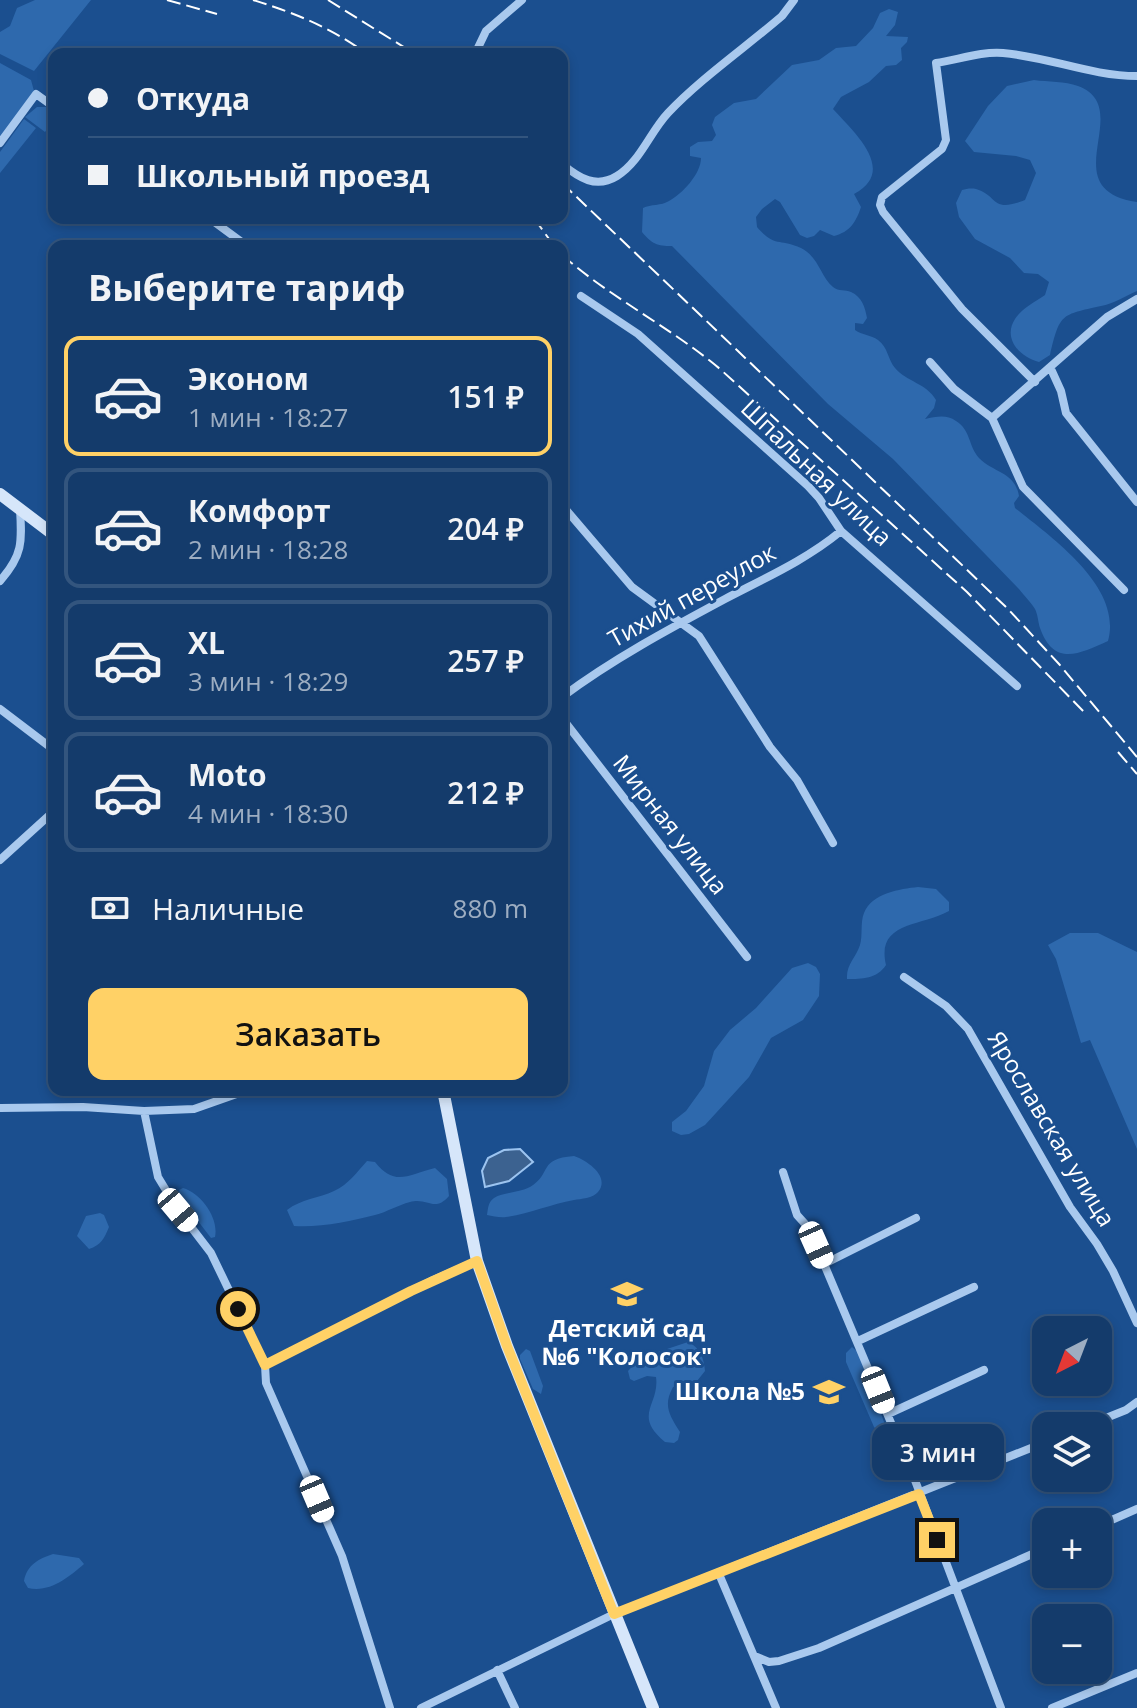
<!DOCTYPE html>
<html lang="ru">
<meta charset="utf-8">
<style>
:root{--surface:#143b6b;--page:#1d4271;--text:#f1f3f6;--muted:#9dadc1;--line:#33557e;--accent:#ffd166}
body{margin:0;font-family:"Open Sans",sans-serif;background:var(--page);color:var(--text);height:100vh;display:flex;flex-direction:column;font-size:30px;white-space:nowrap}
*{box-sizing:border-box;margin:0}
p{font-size:26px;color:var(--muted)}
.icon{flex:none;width:44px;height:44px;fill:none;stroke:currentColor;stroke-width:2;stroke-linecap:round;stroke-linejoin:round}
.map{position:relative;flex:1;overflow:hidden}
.side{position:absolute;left:48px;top:240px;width:520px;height:856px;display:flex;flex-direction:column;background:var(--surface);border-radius:16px;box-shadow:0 4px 12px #0003,0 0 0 2px var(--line)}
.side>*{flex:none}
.guide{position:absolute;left:48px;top:48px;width:520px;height:176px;border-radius:16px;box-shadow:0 4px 12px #0003,0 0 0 2px var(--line);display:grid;align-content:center;height:176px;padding:0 40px;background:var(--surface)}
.needle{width:52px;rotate:222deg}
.fabs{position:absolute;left:1032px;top:1316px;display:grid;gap:16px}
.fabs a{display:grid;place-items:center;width:80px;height:80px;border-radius:16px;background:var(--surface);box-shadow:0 4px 12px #0003,0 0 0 2px var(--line);font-size:40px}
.end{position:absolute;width:36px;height:36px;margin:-18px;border:10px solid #ffd166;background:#111;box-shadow:0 0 0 4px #111}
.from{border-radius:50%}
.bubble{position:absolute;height:56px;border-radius:16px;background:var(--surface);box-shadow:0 4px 12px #0003,0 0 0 2px var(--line);font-size:26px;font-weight:600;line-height:56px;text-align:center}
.car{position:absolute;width:24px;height:48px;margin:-24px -12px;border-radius:10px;box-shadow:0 0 6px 2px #0007;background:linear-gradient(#fff 24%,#345 0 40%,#fff 0 76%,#345 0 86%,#fff 0)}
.guide b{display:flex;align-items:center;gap:28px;height:76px;font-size:30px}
.guide b+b{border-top:2px solid var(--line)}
.guide i{width:20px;height:20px;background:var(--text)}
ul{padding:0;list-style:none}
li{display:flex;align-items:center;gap:24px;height:120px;margin:0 16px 12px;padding:0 24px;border:4px solid var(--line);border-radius:16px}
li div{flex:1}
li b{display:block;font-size:30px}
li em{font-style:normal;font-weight:600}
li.on{border-color:var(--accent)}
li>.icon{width:72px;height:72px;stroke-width:1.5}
h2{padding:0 40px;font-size:36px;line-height:96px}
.pay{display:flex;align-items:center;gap:20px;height:88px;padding:0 40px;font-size:30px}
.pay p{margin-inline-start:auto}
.cta{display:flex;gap:16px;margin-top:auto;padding:16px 40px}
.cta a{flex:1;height:92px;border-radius:16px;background:var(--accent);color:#111;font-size:32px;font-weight:600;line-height:92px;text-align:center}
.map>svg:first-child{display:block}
.green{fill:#2e69ad}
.water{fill:#3c6290;stroke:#9cc4f0;stroke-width:2}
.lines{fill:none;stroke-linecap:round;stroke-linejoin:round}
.street{stroke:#a9c9ee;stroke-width:8}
.secondary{stroke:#d6e6fa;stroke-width:12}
.rail{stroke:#fff;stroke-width:2;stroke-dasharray:14 6;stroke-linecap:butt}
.route{stroke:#ffd166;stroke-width:10}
.labels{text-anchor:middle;stroke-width:6;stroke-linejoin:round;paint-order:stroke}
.street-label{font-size:24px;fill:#fff;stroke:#1b4f8f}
.poi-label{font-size:24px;font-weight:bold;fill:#fff;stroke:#1b4f8f}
</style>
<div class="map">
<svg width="1137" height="1708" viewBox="0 0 1137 1708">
<rect width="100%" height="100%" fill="#1b4f8f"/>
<path class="green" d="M35,0H91L34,71L0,54V32L10,26L17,8Z
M889,9L898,12L895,25L886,36L908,37L907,42L901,48L902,60L896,65L886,66L869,82L841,97L833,109C854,132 898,171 854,194L861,207C856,222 850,232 834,236L820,230L814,236L807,238L800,235L780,202L775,199L762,209L756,217L757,227C775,248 780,238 801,248C819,257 820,276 833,287C839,292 845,289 851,292C862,297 865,307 867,318L863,324L855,323V330C862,335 871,335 878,340C888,347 888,360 895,368C907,382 926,383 936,400L934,408L925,419C936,417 946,414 956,421C971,430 968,446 979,458C994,473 1015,472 1019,496L1014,503L1015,508C1052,538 1123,587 1108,641C1079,654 1054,667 1040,628C1038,622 1038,615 1035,609C1031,602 1024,596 1019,589L893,459L828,404L672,246C657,246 652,244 642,232L643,208C651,204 661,206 669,201C682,194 701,174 701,158L690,156V147L698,142L712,141L716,135L712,125L715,117L734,103L756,99L792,65L819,60L836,48L856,46L873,28L880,13Z
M0,63L31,80L34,91L0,140Z
M1034,80C1048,82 1065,81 1078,86C1137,108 1051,189 1137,202V291C1125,296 1113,304 1101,306C1061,315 1060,313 1050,355L1039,362C1021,358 1002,339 1015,319C1021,309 1035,302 1045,295L1049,282L1038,274L1024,273L1010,258L975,239L959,217L956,203L962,190C966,189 971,188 976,189C998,195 991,214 1025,200L1036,173L1030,160L1016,156L974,152L965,141L988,106L1007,86Z
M37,107H46L54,113V132L48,128L45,132L25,117Z
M24,119L36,128L0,173V152Z
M918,887L936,889L949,902V911C919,927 876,922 886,965C877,979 862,979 847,979C846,964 856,958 860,945C863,935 860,923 864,913C872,893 900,889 918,887Z
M1070,933H1098L1137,952V1149L1090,1040L1081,1043L1056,959L1048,945Z
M808,963L816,967L820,974L819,996L803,1020L771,1038L749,1077L705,1125L689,1134L681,1135L672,1131V1122L686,1111L704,1086L714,1051L730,1030L756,1008L792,968Z
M574,1156C586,1160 611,1176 598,1192C593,1198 581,1199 574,1200C551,1204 529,1214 506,1217C500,1218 493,1216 487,1215C488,1209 488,1202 494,1198C504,1192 519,1193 530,1187C553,1173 537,1159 574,1156Z
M367,1161L375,1162C395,1187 407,1175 435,1168L447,1179L449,1196C434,1213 428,1197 410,1202C398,1205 387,1212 375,1215C351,1221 319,1228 294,1226L287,1210C301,1199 319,1198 334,1191C349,1184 357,1172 367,1161Z
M183,1188C201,1193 219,1218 215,1237L211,1238L181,1199L179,1190Z
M100,1213L104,1215L109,1227C104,1239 101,1245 89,1249L77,1236L86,1216Z
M688,1342C700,1347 704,1359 705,1371L697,1381L673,1387C663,1405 669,1415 680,1432L678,1440L674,1443L665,1442C632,1415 660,1405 656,1377L647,1376L634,1381L630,1379L628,1371L640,1358Z
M852,1347L859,1353L884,1422V1430L880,1433L874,1427L846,1362V1353Z
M526,1349L530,1351L543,1386L541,1394L533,1389L520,1359V1355Z
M53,1554L79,1558L84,1564C69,1577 50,1593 28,1588L24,1581C27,1565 38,1559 53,1554Z"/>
<path class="water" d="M520,1149L533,1162L509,1181L485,1187L482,1171L488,1158L504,1150Z"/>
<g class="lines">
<path class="street" d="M475,54L486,31L522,0
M0,143L36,94L54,107
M562,164C579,178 596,189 617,176C640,162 650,132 668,113C700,79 746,47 782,16L794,0
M209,218L247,246
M581,296L638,334L808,486L819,498L841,531L1017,686
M930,362L954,389L992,418L1023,487L1124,590
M1051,369L1061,391L1066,413L1137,502
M1035,382L962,309L883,212L880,205L882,197L942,149L946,140L936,63C957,60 982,51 1003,53C1049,57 1091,76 1137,76
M992,418L1107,317L1137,299
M562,505L632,587L699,636L770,747L797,780L833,843
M0,581C23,555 22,542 20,509
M562,697C613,659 669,629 725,599C765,578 806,560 841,531
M0,709L54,750
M562,718L747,957
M0,860L54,811
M904,977L946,1006L968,1029L1070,1207L1097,1244L1113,1271L1137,1323
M0,1108L83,1107L144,1111L194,1109L248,1090
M144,1111L158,1177L178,1210L211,1253L265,1365L266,1383L342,1556L390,1708
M783,1172L797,1215L807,1226L824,1264L913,1475L1001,1708
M824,1264L916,1218
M858,1341L974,1287
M265,1365L431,1281L477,1261
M888,1414L984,1370
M1086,1426L1126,1410L1137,1402
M1098,1526L1137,1509
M719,1574L776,1708
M757,1657L769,1662L779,1661L819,1648L1046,1548
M497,1670L515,1708
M421,1708L614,1614L1046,1442
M1052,1708L1137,1673"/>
<path class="secondary" d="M0,494L54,535
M443,1090L477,1261L507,1346L653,1708"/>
<path class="rail" d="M167,0L217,14
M253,0C295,13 332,28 367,54
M328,0L415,54
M562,183L1008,609L1059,664L1137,757
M534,218L554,246
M562,255C611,298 670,327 720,369L967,592L1087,715
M1118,752L1137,774"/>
</g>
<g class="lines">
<path class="route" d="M238,1309L265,1365L411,1291L477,1261L507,1346L614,1614L919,1494L937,1540"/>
</g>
<defs>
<symbol id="school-bare" viewBox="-9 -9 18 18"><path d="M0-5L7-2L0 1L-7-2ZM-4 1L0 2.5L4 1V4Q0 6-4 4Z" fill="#ffd166" stroke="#1b4f8f" stroke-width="2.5" paint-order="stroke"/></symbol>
</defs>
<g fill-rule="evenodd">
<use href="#school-bare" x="605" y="1272" width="44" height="44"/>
<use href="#school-bare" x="807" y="1370" width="44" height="44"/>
</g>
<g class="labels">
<g class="street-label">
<text transform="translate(816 473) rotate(44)" y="8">Шпальная улица</text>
<text transform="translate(692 596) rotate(-29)" y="8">Тихий переулок</text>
<text transform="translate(670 825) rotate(52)" y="8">Мирная улица</text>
<text transform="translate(1051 1129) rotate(59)" y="8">Ярославская улица</text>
</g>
<g class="poi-label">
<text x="627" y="1337">Детский сад<tspan x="627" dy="28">№6 "Колосок"</tspan></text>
<text x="805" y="1400" text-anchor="end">Школа №5</text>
</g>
</g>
</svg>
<div class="fabs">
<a><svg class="needle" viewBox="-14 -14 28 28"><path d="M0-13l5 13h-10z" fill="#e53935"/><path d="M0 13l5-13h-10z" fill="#9dadc1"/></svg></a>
<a><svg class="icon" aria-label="layers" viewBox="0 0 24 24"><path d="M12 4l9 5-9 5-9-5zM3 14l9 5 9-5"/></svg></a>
<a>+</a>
<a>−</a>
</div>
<i class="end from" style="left:238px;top:1309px"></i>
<i class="end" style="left:937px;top:1540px"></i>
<div class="bubble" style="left:872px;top:1424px;width:132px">3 мин</div>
<i class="car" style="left:178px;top:1210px;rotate:140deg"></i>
<i class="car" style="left:816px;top:1245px;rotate:156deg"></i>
<i class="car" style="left:878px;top:1390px;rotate:158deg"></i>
<i class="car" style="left:317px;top:1499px;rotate:157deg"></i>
<div class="guide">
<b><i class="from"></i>Откуда</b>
<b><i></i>Школьный проезд</b>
</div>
<section class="side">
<h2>Выберите тариф</h2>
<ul>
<li class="on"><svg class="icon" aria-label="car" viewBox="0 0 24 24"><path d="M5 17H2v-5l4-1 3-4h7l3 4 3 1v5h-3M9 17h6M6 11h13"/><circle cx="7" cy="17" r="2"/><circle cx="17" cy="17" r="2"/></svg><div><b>Эконом</b><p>1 мин · 18:27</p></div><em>151 ₽</em></li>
<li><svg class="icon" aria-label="car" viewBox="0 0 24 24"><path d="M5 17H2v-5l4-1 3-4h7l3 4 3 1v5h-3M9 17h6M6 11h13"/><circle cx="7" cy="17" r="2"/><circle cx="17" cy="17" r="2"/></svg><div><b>Комфорт</b><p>2 мин · 18:28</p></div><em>204 ₽</em></li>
<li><svg class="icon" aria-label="car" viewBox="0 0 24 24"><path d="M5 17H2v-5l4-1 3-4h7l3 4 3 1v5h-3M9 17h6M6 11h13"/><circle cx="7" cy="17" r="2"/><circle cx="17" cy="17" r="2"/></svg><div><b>XL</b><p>3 мин · 18:29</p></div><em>257 ₽</em></li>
<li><svg class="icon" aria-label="car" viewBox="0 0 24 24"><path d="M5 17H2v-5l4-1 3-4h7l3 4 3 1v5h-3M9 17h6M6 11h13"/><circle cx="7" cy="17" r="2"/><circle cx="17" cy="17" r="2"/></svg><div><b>Moto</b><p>4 мин · 18:30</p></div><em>212 ₽</em></li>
</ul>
<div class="pay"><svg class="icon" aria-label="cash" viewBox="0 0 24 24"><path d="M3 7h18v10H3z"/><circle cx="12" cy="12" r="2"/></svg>Наличные<p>880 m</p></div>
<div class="cta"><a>Заказать</a></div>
</section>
</div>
